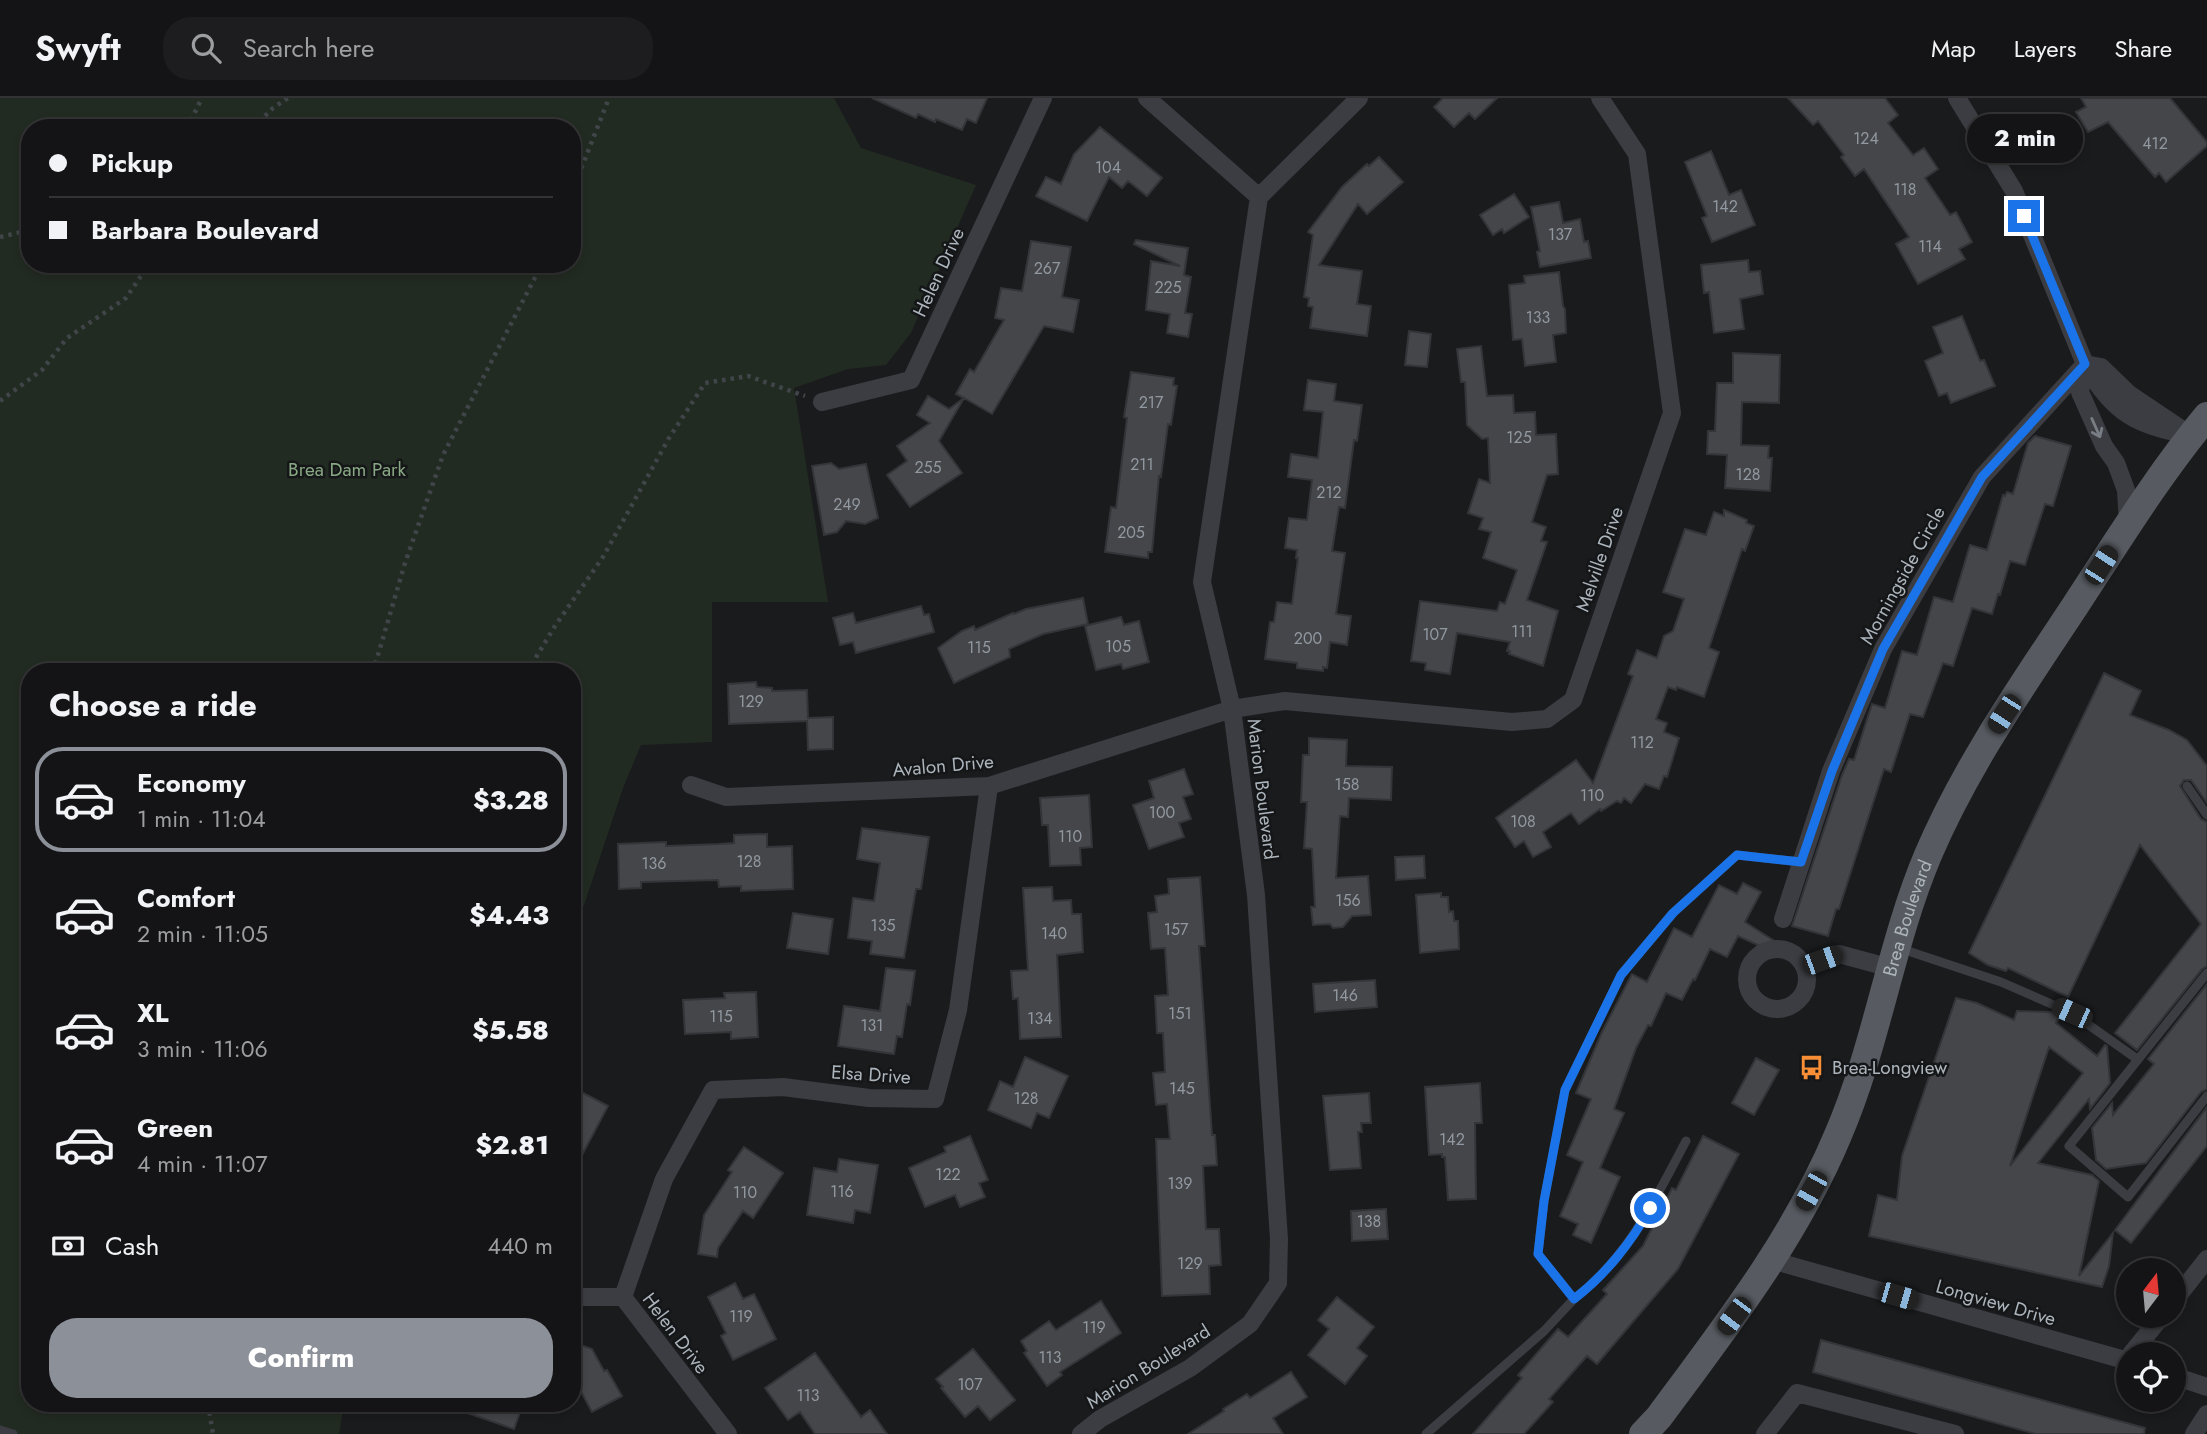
<!DOCTYPE html>
<meta charset="utf-8">
<style>
:root{--surface:#141416;--page:#1d1d1f;--text:#f1f3f6;--muted:#9d9ea1;--line:#333335;--accent:#8c9099}
body{margin:0;font-family:Jost,sans-serif;background:var(--page);color:var(--text);height:100vh;display:flex;flex-direction:column;font-size:26px;white-space:nowrap}
*{box-sizing:border-box;margin:0}
p{font-size:23px;color:var(--muted)}
.icon{flex:none;width:38px;height:38px;fill:none;stroke:currentColor;stroke-width:2;stroke-linecap:round;stroke-linejoin:round}
.map{position:relative;flex:1;overflow:hidden}
.details{position:absolute;left:21px;top:565px;width:560px;height:749px;display:flex;flex-direction:column;background:var(--surface);border-radius:28px;box-shadow:0 4px 10px #0003,0 0 0 2px var(--line)}
.details>*{flex:none}
.top-card{position:absolute;left:21px;top:21px;width:560px;height:154px;border-radius:28px;box-shadow:0 4px 10px #0003,0 0 0 2px var(--line);display:grid;align-content:center;height:154px;padding:0 28px;background:var(--surface)}
.needle{width:46px;rotate:16deg}
.buttons{position:absolute;left:2116px;top:1160px;display:grid;gap:14px}
.buttons a{display:grid;place-items:center;width:70px;height:70px;border-radius:50%;background:var(--surface);box-shadow:0 4px 10px #0003,0 0 0 2px var(--line);font-size:35px}
.end{position:absolute;width:32px;height:32px;margin:-16px;border:9px solid #1a73e8;background:#fff;box-shadow:0 0 0 4px #fff}
.from{border-radius:50%}
.bubble{position:absolute;height:49px;border-radius:24px;background:var(--surface);box-shadow:0 4px 10px #0003,0 0 0 2px var(--line);font-size:23px;font-weight:800;line-height:49px;text-align:center}
.car{position:absolute;width:21px;height:42px;margin:-21px -10px;border-radius:9px;box-shadow:0 0 5px 2px #0007;background:linear-gradient(#222 24%,#8ab4d8 0 40%,#222 0 76%,#8ab4d8 0 86%,#222 0)}
.top-card b{display:flex;align-items:center;gap:24px;height:66px;font-size:26px}
.top-card b+b{border-top:2px solid var(--line)}
.top-card i{width:18px;height:18px;background:var(--text)}
ul{padding:0;list-style:none}
li{display:flex;align-items:center;gap:21px;height:105px;margin:0 14px 10px;padding:0 14px;border:4px solid transparent;border-radius:28px}
li div{flex:1}
li b{display:block;font-size:26px}
li em{font-style:normal;font-weight:800}
li.current{border-color:var(--accent)}
li>.icon{width:63px;height:63px;stroke-width:1.5}
h2{padding:0 28px;font-size:32px;line-height:84px}
.pay{display:flex;align-items:center;gap:18px;height:77px;padding:0 28px;font-size:26px}
.pay p{margin-inline-start:auto}
.action{display:flex;gap:14px;margin-top:auto;padding:14px 28px}
.action a{flex:1;height:80px;border-radius:28px;background:var(--accent);color:#fff;font-size:28px;font-weight:800;line-height:80px;text-align:center}
header{display:flex;align-items:center;gap:42px;box-sizing:border-box;height:98px;padding:0 35px;background:var(--surface);border-bottom:2px solid var(--line)}
header strong{font-size:33px}
nav{display:flex;gap:38px;margin-inline-start:auto;font-size:24px}
.search{width:490px;height:63px;background:var(--page);display:flex;align-items:center;gap:18px;box-sizing:border-box;padding:0 24px;border-radius:28px;color:var(--muted);font-size:26px}
.map>svg:first-child{display:block}
.green{fill:#222b22;fill-rule:evenodd}
.building{fill:#44464a;stroke:#343539;stroke-width:2;fill-rule:evenodd}
.lines{fill:none;stroke-linecap:round;stroke-linejoin:round}
.path{stroke:#414549;stroke-width:4.5;stroke-dasharray:3.5 5;stroke-linecap:butt}
.service{stroke:#3b3d42;stroke-width:9}
.minor{stroke:#3b3d42;stroke-width:18}
.primary{stroke:#575b61;stroke-width:28}
.oneway{stroke:#797e85}
.route{stroke:#1a73e8;stroke-width:9}
.labels{text-anchor:middle;stroke-width:5;stroke-linejoin:round;paint-order:stroke}
.number-label{font-size:16px;fill:#9298a0}
.street-label{font-size:19px;fill:#acb4bc;stroke:#151618}
.park-label{font-size:19px;fill:#88a883;stroke:#151618}
.poi-label{font-size:19px;fill:#acb4bc;stroke:#151618;text-anchor:start}
</style>
<header>
<strong>Swyft</strong>
<div class="search"><svg class="icon" aria-label="search" viewBox="0 0 24 24"><circle cx="10" cy="10" r="6"/><path d="M15 15l6 6"/></svg>Search here</div>
<nav><a>Map</a><a>Layers</a><a>Share</a></nav>
</header>
<div class="map">
<svg width="2207" height="1336" viewBox="0 0 2207 1336">
<rect width="100%" height="100%" fill="#1a1b1d"/>
<path class="green" d="M0,0H834L861,50L976,87L911,235L886,267L848,271L794,290L828,504H712V644L641,647L623,690L572,843V574H30V1306H344L339,1336H0ZM30,30H572V166H30Z"/>
<path class="building" d="M872,0H987L976,25L967,21L962,32L936,21L935,24L918,16L916,20Z
M1443,0H1497L1475,21L1469,15L1454,29L1434,9Z
M1788,0H1885L1898,17L1888,25L1913,57L1924,50L1938,71L1925,80L1950,117L1956,114L1972,144L1959,151L1965,161L1918,186L1896,146L1909,139L1864,71L1855,78L1841,59L1844,57L1818,23L1813,27Z
M2081,0H2170L2207,44V48L2166,84L2159,75L2155,79L2108,24L2088,34L2076,14L2086,9Z
M1100,29L1162,80L1147,98L1128,83L1122,90L1109,79L1087,123L1036,98L1046,79L1061,86L1074,56Z
M1711,53L1729,97L1741,92L1755,127L1712,144L1702,120L1707,118L1685,64Z
M1379,59L1403,84L1367,116L1358,106L1319,167L1362,173L1357,206L1371,208L1367,238L1310,230L1313,209L1308,208L1309,200L1304,199L1313,137L1308,134L1342,89L1367,66L1369,68Z
M1514,96L1529,119L1504,135L1502,131L1493,137L1480,117Z
M1559,104L1563,125L1580,121L1584,144L1588,143L1591,160L1540,169L1537,154L1540,153L1531,109Z
M1136,142L1188,150L1184,177L1191,179L1185,215L1192,216L1188,239L1167,235L1170,216L1146,212L1151,163L1180,168L1134,146Z
M1031,143L1071,149L1062,199L1079,202L1073,234L1044,228L992,316L964,300L939,343L962,375L910,409L887,377L907,363L897,348L930,325L917,317L928,298L949,311L964,300L956,296L970,271L974,274L1004,222L995,220L1001,190L1022,193Z
M1748,162L1749,174L1760,173L1763,196L1740,201L1744,231L1714,235L1709,194L1704,195L1701,167Z
M1559,174L1563,208L1565,211L1566,235L1553,237L1556,264L1525,268L1522,241L1513,242L1509,187L1525,185L1524,178Z
M1962,218L1980,263L1984,262L1995,288L1951,305L1947,295L1939,298L1925,263L1943,255L1933,229Z
M1409,233L1431,236L1427,269L1405,267Z
M1481,248L1487,298L1513,297L1514,315L1535,314L1536,337L1556,336L1558,376L1547,377L1532,424L1546,429L1541,443L1547,444L1527,502L1558,513L1543,568L1509,556L1510,553H1507L1510,544L1457,535L1450,576L1425,572L1426,565L1411,563L1420,503L1497,513L1500,504L1505,506L1517,472L1483,460L1491,434L1479,431L1483,420L1468,415L1479,381L1490,385L1488,340L1482,341L1467,327L1465,284H1461L1457,251Z
M1733,255L1780,257L1779,305L1742,304L1741,347L1769,348L1768,360H1772L1770,393L1725,390L1727,357L1707,356L1708,333H1715L1717,285H1733Z
M1131,274L1174,280L1173,287L1177,288L1171,327L1168,326L1161,379L1159,378L1152,454H1148V460L1105,454L1111,409L1116,410L1127,320L1124,319Z
M1308,282L1336,286L1334,303L1362,307L1357,343L1354,342L1345,410L1339,409L1332,453L1345,455L1336,516L1351,518L1347,547L1330,544L1327,570L1323,569V573L1297,570V565L1265,561L1270,524H1274L1277,504L1292,506L1298,460H1296L1297,452L1285,450L1289,420L1307,422L1312,382L1288,379L1291,356L1318,360L1323,314L1304,312Z
M2035,338L2071,348L2053,408L2045,406L2025,467L2010,463L2000,497L1998,496L1992,516L1972,510L1953,568L1943,565L1923,619L1910,616L1891,674L1884,671L1839,811H1836L1828,838L1792,828L1842,677L1849,661L1854,662L1872,606L1885,610L1902,553L1917,557L1934,499L1953,504L1970,447L1987,452L2003,397L2005,398L2007,394L2013,396L2028,345Z
M831,365L839,371L866,366L878,420L865,426L846,423L837,434L824,437L812,368Z
M1724,412L1747,422L1746,425L1754,428L1745,453L1742,451L1709,550L1719,554L1704,599L1677,589L1676,592L1668,589L1656,621L1667,625L1664,634L1679,640L1667,679L1664,678L1659,691L1645,686L1631,705L1624,700L1621,705L1617,703L1601,713L1600,711L1579,726L1571,715L1543,734L1551,749L1533,759L1524,743L1515,749L1496,720L1576,662L1593,685L1633,578L1628,576L1637,552L1657,560L1664,538L1673,533L1684,501L1663,494L1685,431L1706,437L1714,414L1724,418Z
M1083,500L1088,526L1043,536L1009,551L1010,559L954,585L938,550L962,533L974,528L975,532L1013,515L1014,516L1026,511Z
M921,508L924,517L929,516L934,534L856,555L853,544L840,547L833,520L853,515L856,525Z
M1121,519L1124,527L1139,523L1149,564L1123,571L1121,566L1096,572L1085,528Z
M2104,575L2141,593L2130,617L2169,632L2187,642L2207,668V705L2191,682H2184L2180,688L2201,721L2207,724V868L2202,871L2137,952L2115,935L2201,826L2140,747L2068,899L2008,870L2006,873L1988,867L1969,855Z
M756,584L757,589L772,590V593L807,592L808,620L833,619V651L808,652L807,623L729,626L728,586Z
M1309,640L1347,642L1346,668L1392,669L1391,702L1349,700L1348,719L1340,718L1336,780L1368,778L1371,817L1352,818L1343,829L1333,830L1330,826L1313,827L1311,809H1315L1312,751L1304,750L1307,704H1301L1303,657H1309Z
M1184,671L1193,696L1183,699L1191,721L1179,725L1184,739L1149,751L1133,707L1154,700L1149,683Z
M1089,697L1092,749L1080,750L1081,767L1050,768L1048,727H1042L1040,700Z
M862,730L929,739L921,791H916L904,860L870,856L872,843L848,840L853,800L874,803L880,765L857,761Z
M767,736V749L792,748L793,791L741,793V788L719,789L718,782L641,784V790L619,791L618,746L666,744V748L719,746L734,745V737Z
M1424,758L1425,780L1396,782L1395,759Z
M1200,779L1205,848H1199L1212,1037H1215L1217,1067L1203,1068L1206,1131H1219L1221,1167L1209,1168L1210,1196L1162,1198L1156,1041H1170L1167,1006L1156,1007L1153,975L1165,974L1163,935H1157L1155,898L1168,897L1165,850L1151,851L1148,815L1157,814L1155,798L1169,796L1168,781Z
M1743,785L1761,794L1745,824L1776,844L1771,853L1738,838L1727,859L1710,851L1695,882L1693,881L1682,902L1666,895L1651,928L1648,927L1636,950L1614,1011L1624,1015L1600,1070L1620,1079L1591,1145L1573,1137L1578,1126L1560,1118L1583,1064L1567,1057L1591,1001L1576,995L1602,934L1632,876L1647,884L1674,830L1692,839L1719,787L1737,796Z
M1052,789L1053,803L1071,802L1072,816H1081L1083,854L1057,857L1061,939L1020,941L1018,900L1013,901L1011,873L1028,872L1023,790Z
M1441,795V799H1448L1449,814L1453,813L1454,823H1458L1459,851L1420,855L1416,797Z
M793,815L833,821L828,856L787,850Z
M886,870L915,873L910,907L907,906L902,939L897,938L894,956L838,948L844,908L880,913Z
M1375,882L1377,909L1315,914L1313,886Z
M2207,886V991L2201,994L2146,1065L2106,1071L2096,1062L2092,1030L2112,1005L2113,1017L2154,966L2148,961Z
M756,894L758,939L731,941V934L685,936L683,902L725,900L724,895Z
M1956,900L1977,905L2014,922L2017,913L2052,914L2060,917L2056,925L2097,958L2105,947L2107,948L2110,985L2090,1011L2089,1001L2038,1065L2092,1077L2099,1083L2079,1178L2113,1135L2109,1168L2102,1189L1869,1138L1878,1097L1897,1102L1902,1058ZM2049,949L2083,975L2010,1068Z
M1025,959L1068,978L1049,1020L1037,1015L1031,1030L988,1012L1000,983L1013,989Z
M1756,960L1779,972L1754,1017L1732,1005Z
M1480,985L1482,1025H1475L1476,1101L1448,1102L1445,1059H1442V1056L1429,1057L1425,989Z
M583,995L608,1008L572,1076V1015Z
M1369,995L1371,1025H1361L1362,1034H1358L1361,1070L1330,1072L1323,998Z
M2207,1009V1048L2131,1145L2115,1132Z
M970,1038L988,1082L979,1085L985,1099L960,1109L955,1097L925,1109L909,1070L946,1054L944,1049Z
M1703,1038L1739,1056L1678,1171L1597,1266L1587,1258L1549,1301L1553,1304L1524,1336H1473L1522,1280L1518,1277L1558,1231L1568,1239L1607,1196L1603,1192L1643,1148L1672,1090L1676,1092Z
M744,1049L783,1075L753,1120L743,1113L718,1150L717,1159L698,1156L704,1117L732,1074L728,1072Z
M839,1061L878,1067L870,1115L855,1112L853,1125L807,1117L814,1070L837,1074Z
M1386,1111L1388,1141L1352,1143L1351,1113Z
M735,1185L743,1201L754,1196L776,1241L733,1262L721,1238L726,1235L708,1199Z
M1337,1199L1374,1229L1357,1250L1367,1258L1345,1286L1308,1257L1329,1231L1318,1222Z
M1101,1203L1121,1235L1060,1274L1062,1277L1047,1288L1024,1255L1027,1253L1021,1243L1049,1223L1056,1232Z
M1821,1242L2145,1330L2144,1336H2036L1813,1274Z
M572,1244L592,1251L604,1273L607,1272L622,1298L592,1314L572,1277Z
M973,1251L1015,1302L990,1322L978,1308L965,1319L941,1290L943,1289L936,1281Z
M815,1255L861,1319L870,1312L887,1336H815L800,1314L788,1322L765,1290Z
M1291,1274L1307,1299L1273,1320L1283,1336H1188L1224,1313L1223,1311L1247,1296L1250,1300Z
M450,1306H523L514,1331L450,1309Z"/>
<g class="lines">
<path class="path" d="M187,30L202,0
M253,30L273,10L288,0
M572,94L609,0
M0,139L30,132
M0,303L42,272L67,240L126,200L149,166
M373,574L405,465L443,357L542,166
M527,574L555,528L603,459L669,340L705,285L748,278L805,298
M208,1306L213,1336"/>
<path class="service" d="M2187,688L2207,717
M1899,850L2001,884L2072,915L2137,961
M2207,875L2069,1048L2128,1099L2207,998
M1574,1201C1628,1160 1655,1101 1686,1043
M0,1332L13,1336
M1426,1336L1544,1233L1574,1201L1538,1156L1544,1103L1565,992L1621,877L1673,815L1737,757L1801,764"/>
<path class="minor" d="M1147,0L1259,99
M1957,0L2014,93L2085,266C2112,314 2137,329 2191,337
M2085,266L2080,294L2104,348L2116,365L2126,392L2128,426
M2085,266L2101,269L2129,296L2184,333
M822,304L911,282L1043,0
M691,687L726,699L989,688L1232,611L1285,603L1512,624L1547,621L1573,602L1672,315L1637,56L1600,0
M1783,821L1831,673L1883,551L1982,379L2085,266
M1747 881a30 30 0 1 1 60 0a30 30 0 1 1-60 0Z
M1805,869L1839,856L1891,870
M1771,1162L2128,1263
M572,1199H623L728,1336
M623,1199L664,1081L713,992L783,989L869,1000L935,1001L958,912L989,688
M2174,1203L2207,1161
M2131,1256L2162,1218
M2174,1278L2207,1289
M1081,1336L1100,1321L1190,1270L1250,1226L1278,1185L1279,1141L1256,797L1232,611L1202,484L1259,99L1359,0
M1765,1336L1797,1295L1955,1336
M2194,1336L2207,1316"/>
<path class="primary" id="s1" d="M1643,1336L1659,1319C1725,1230 1795,1140 1838,1037C1877,947 1890,847 1928,757C1966,668 2022,588 2075,508C2117,444 2158,377 2207,318"/>
</g>
<defs><path id="oneway-shaft" d="M-6 0H5M1.5-3L5.5 0L1.5 3" fill="none" stroke-width="1.6" stroke-linecap="round" stroke-linejoin="round" transform="scale(1.75)"/></defs>
<use class="oneway" href="#oneway-shaft" transform="translate(2096 330) rotate(66)"/>
<g class="lines">
<path class="route" d="M1650,1110C1632,1144 1605,1177 1574,1201L1538,1156L1544,1103L1565,992L1621,877L1673,815L1737,757L1801,764L1832,673L1883,551L1982,379L2085,266L2024,118"/>
</g>
<defs>
<symbol id="bus-bare" viewBox="-9 -9 18 18"><path d="M-5-6H5V4H4V6H2V4H-2V6H-4V4H-5ZM-3.5-4V0h7V-4ZM-3.5 1.2v1.5H-2V1.2ZM2 1.2v1.5H3.5V1.2Z" fill="#f88f37" stroke="#151618" stroke-width="2.5" paint-order="stroke"/></symbol>
</defs>
<g fill-rule="evenodd">
<use href="#bus-bare" x="1794" y="952" width="35" height="35"/>
</g>
<g class="labels">
<g class="number-label">
<text x="1866" y="46">124</text>
<text x="2155" y="51">412</text>
<text x="1108" y="75">104</text>
<text x="1905" y="97">118</text>
<text x="1725" y="114">142</text>
<text x="1560" y="142">137</text>
<text x="1930" y="154">114</text>
<text x="1047" y="176">267</text>
<text x="1168" y="195">225</text>
<text x="1538" y="225">133</text>
<text x="1151" y="310">217</text>
<text x="1519" y="345">125</text>
<text x="1142" y="372">211</text>
<text x="928" y="375">255</text>
<text x="1748" y="382">128</text>
<text x="1329" y="400">212</text>
<text x="847" y="412">249</text>
<text x="1131" y="440">205</text>
<text x="1522" y="539">111</text>
<text x="1435" y="542">107</text>
<text x="1308" y="546">200</text>
<text x="1118" y="554">105</text>
<text x="979" y="555">115</text>
<text x="751" y="609">129</text>
<text x="1642" y="650">112</text>
<text x="1347" y="692">158</text>
<text x="1592" y="703">110</text>
<text x="1162" y="720">100</text>
<text x="1523" y="729">108</text>
<text x="1070" y="744">110</text>
<text x="749" y="769">128</text>
<text x="654" y="771">136</text>
<text x="1348" y="808">156</text>
<text x="883" y="833">135</text>
<text x="1176" y="837">157</text>
<text x="1054" y="841">140</text>
<text x="1345" y="903">146</text>
<text x="1180" y="921">151</text>
<text x="721" y="924">115</text>
<text x="1040" y="926">134</text>
<text x="872" y="933">131</text>
<text x="1182" y="996">145</text>
<text x="1026" y="1006">128</text>
<text x="1452" y="1047">142</text>
<text x="948" y="1082">122</text>
<text x="1180" y="1091">139</text>
<text x="842" y="1099">116</text>
<text x="745" y="1100">110</text>
<text x="1369" y="1129">138</text>
<text x="1190" y="1171">129</text>
<text x="741" y="1224">119</text>
<text x="1094" y="1235">119</text>
<text x="1050" y="1265">113</text>
<text x="970" y="1292">107</text>
<text x="808" y="1303">113</text>
</g>
<g class="street-label">
<text transform="translate(938 174) rotate(-65)" y="7">Helen Drive</text>
<text transform="translate(1599 461) rotate(-71)" y="7">Melville Drive</text>
<text transform="translate(1902 477) rotate(-61)" y="7">Morningside Circle</text>
<text transform="translate(943 667) rotate(-5)" y="7">Avalon Drive</text>
<text transform="translate(1263 691) rotate(83)" y="7">Marion Boulevard</text>
<text dy="7" stroke="none"><textPath href="#s1" startOffset="586">Brea Boulevard</textPath></text>
<text transform="translate(871 976) rotate(4)" y="7">Elsa Drive</text>
<text transform="translate(1996 1204) rotate(16)" y="7">Longview Drive</text>
<text transform="translate(676 1235) rotate(53)" y="7">Helen Drive</text>
<text transform="translate(1148 1268) rotate(-32)" y="7">Marion Boulevard</text>
</g>
<g class="park-label">
<text x="347" y="378">Brea Dam Park</text>
</g>
<g class="poi-label">
<text x="1832" y="976">Brea-Longview</text>
</g>
</g>
</svg>
<div class="buttons">
<a><svg class="needle" viewBox="-14 -14 28 28"><path d="M0-13l5 13h-10z" fill="#e53935"/><path d="M0 13l5-13h-10z" fill="#9d9ea1"/></svg></a>
<a><svg class="icon" aria-label="locate" viewBox="0 0 24 24"><circle cx="12" cy="12" r="6"/><path d="M12 2v4M12 18v4M2 12h4M18 12h4"/></svg></a>
</div>
<i class="end from" style="left:1650px;top:1110px"></i>
<i class="end" style="left:2024px;top:118px"></i>
<div class="bubble" style="left:1967px;top:16px;width:116px">2 min</div>
<i class="car" style="left:2101px;top:467px;rotate:33deg"></i>
<i class="car" style="left:2004px;top:616px;rotate:213deg"></i>
<i class="car" style="left:1822px;top:862px;rotate:70deg"></i>
<i class="car" style="left:2072px;top:915px;rotate:294deg"></i>
<i class="car" style="left:1811px;top:1093px;rotate:209deg"></i>
<i class="car" style="left:1898px;top:1198px;rotate:106deg"></i>
<i class="car" style="left:1734px;top:1218px;rotate:217deg"></i>
<div class="top-card">
<b><i class="from"></i>Pickup</b>
<b><i></i>Barbara Boulevard</b>
</div>
<section class="details">
<h2>Choose a ride</h2>
<ul>
<li class="current"><svg class="icon" aria-label="car" viewBox="0 0 24 24"><path d="M5 17H2v-5l4-1 3-4h7l3 4 3 1v5h-3M9 17h6M6 11h13"/><circle cx="7" cy="17" r="2"/><circle cx="17" cy="17" r="2"/></svg><div><b>Economy</b><p>1 min · 11:04</p></div><em>$3.28</em></li>
<li><svg class="icon" aria-label="car" viewBox="0 0 24 24"><path d="M5 17H2v-5l4-1 3-4h7l3 4 3 1v5h-3M9 17h6M6 11h13"/><circle cx="7" cy="17" r="2"/><circle cx="17" cy="17" r="2"/></svg><div><b>Comfort</b><p>2 min · 11:05</p></div><em>$4.43</em></li>
<li><svg class="icon" aria-label="car" viewBox="0 0 24 24"><path d="M5 17H2v-5l4-1 3-4h7l3 4 3 1v5h-3M9 17h6M6 11h13"/><circle cx="7" cy="17" r="2"/><circle cx="17" cy="17" r="2"/></svg><div><b>XL</b><p>3 min · 11:06</p></div><em>$5.58</em></li>
<li><svg class="icon" aria-label="car" viewBox="0 0 24 24"><path d="M5 17H2v-5l4-1 3-4h7l3 4 3 1v5h-3M9 17h6M6 11h13"/><circle cx="7" cy="17" r="2"/><circle cx="17" cy="17" r="2"/></svg><div><b>Green</b><p>4 min · 11:07</p></div><em>$2.81</em></li>
</ul>
<div class="pay"><svg class="icon" aria-label="cash" viewBox="0 0 24 24"><path d="M3 7h18v10H3z"/><circle cx="12" cy="12" r="2"/></svg>Cash<p>440 m</p></div>
<div class="action"><a>Confirm</a></div>
</section>
</div>
